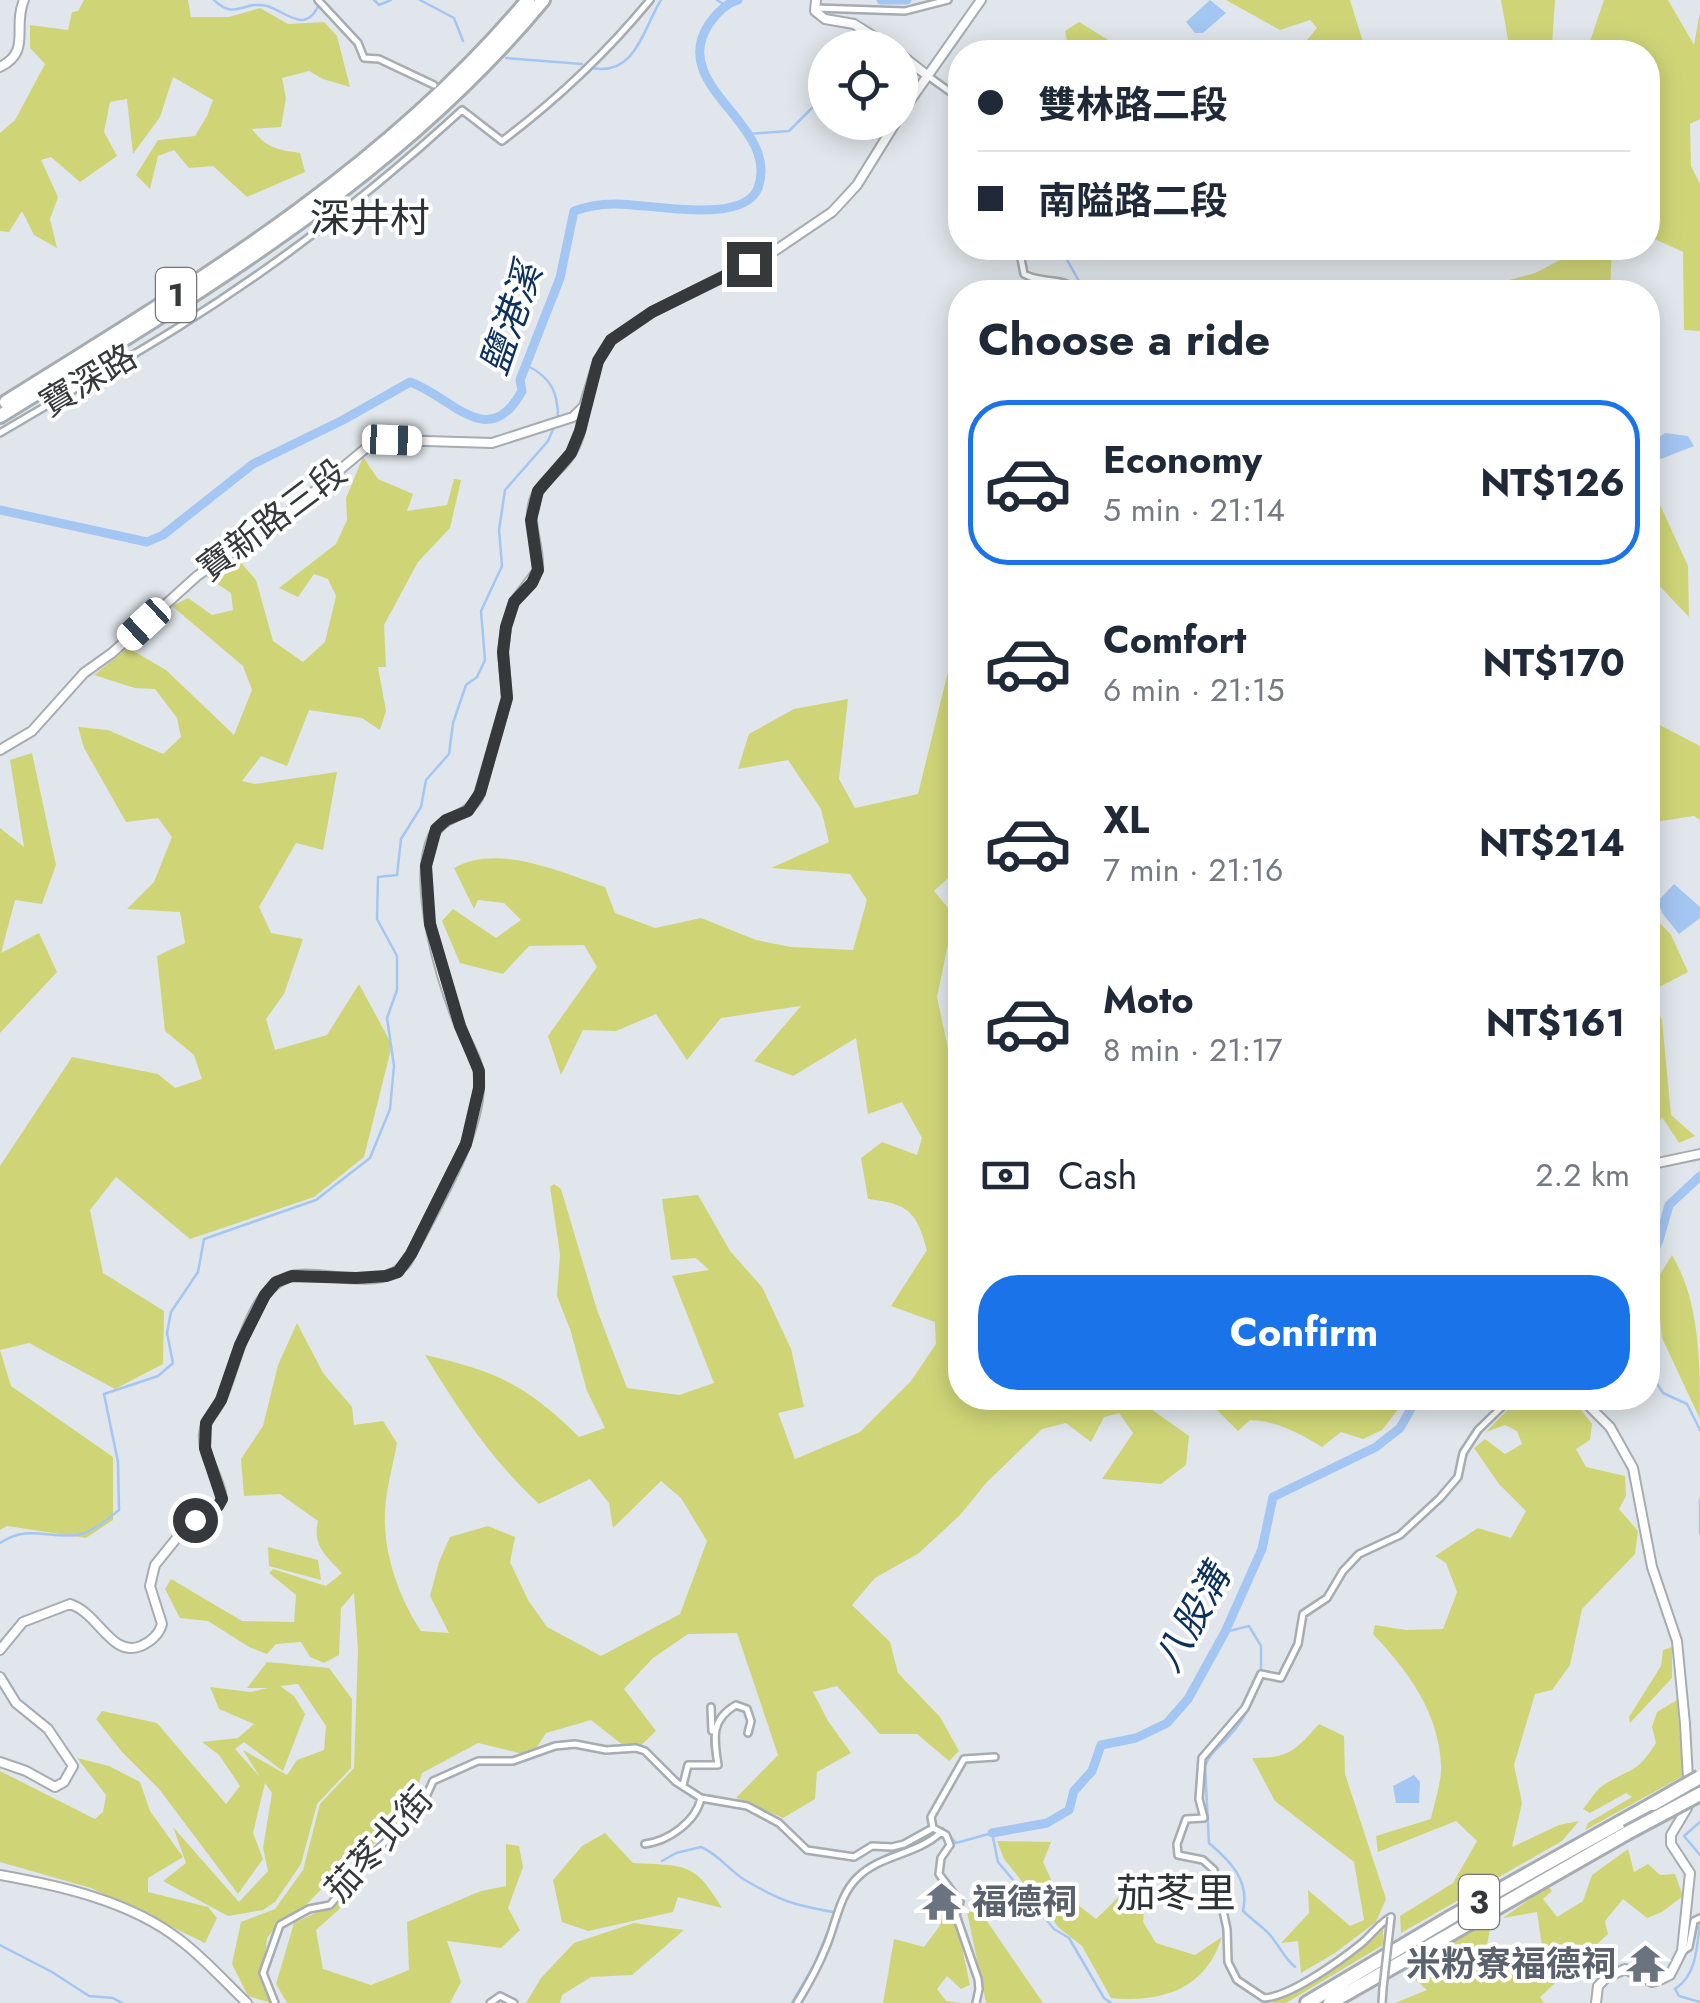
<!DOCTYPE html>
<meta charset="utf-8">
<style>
:root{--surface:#fff;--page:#f2f2f3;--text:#1f2937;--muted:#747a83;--line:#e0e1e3;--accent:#1a73e8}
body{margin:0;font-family:Jost,"Noto Sans TC",sans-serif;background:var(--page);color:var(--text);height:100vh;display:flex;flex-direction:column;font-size:38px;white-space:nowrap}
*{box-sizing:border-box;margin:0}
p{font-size:32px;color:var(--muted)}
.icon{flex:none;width:55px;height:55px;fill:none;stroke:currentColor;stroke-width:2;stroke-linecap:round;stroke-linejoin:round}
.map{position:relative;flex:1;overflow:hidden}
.side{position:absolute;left:948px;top:280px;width:712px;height:1130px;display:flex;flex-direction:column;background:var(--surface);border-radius:40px;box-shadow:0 5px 25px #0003}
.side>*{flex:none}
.hud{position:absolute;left:948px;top:40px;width:712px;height:220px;border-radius:40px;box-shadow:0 5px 25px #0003;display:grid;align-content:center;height:220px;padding:0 30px;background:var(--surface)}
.tools{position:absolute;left:808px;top:30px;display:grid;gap:20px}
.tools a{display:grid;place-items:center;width:110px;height:110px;border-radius:50%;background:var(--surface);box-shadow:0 5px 25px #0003;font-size:50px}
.end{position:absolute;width:45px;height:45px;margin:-22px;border:12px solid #36393b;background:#fff;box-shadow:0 0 0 5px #fff}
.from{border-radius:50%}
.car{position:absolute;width:30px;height:60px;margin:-30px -15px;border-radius:12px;box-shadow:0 0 8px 2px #0007;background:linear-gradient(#fff 24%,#345 0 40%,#fff 0 76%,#345 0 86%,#fff 0)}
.hud b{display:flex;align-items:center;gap:35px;height:95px;font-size:38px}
.hud b+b{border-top:2px solid var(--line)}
.hud i{width:25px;height:25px;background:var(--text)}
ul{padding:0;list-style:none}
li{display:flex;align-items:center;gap:30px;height:165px;margin:0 20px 15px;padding:0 10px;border:5px solid transparent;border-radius:40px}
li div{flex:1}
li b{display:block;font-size:38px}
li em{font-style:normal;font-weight:700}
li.on{border-color:var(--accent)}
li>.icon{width:90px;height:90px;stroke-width:1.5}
h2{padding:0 30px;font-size:45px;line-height:120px}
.pay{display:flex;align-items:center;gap:25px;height:110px;padding:0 30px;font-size:38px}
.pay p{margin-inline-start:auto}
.action{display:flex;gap:20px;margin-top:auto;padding:20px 30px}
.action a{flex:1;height:115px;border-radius:40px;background:var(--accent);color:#fff;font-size:40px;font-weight:700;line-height:115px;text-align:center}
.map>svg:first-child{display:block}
.green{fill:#cfd577;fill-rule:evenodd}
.water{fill:#a4c6f2}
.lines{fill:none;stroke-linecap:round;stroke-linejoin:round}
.stream{stroke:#a4c6f2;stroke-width:2.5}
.river{stroke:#a4c6f2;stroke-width:9}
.street-casing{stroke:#a6acb1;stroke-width:10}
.secondary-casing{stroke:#a6acb1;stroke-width:12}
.highway-casing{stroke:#a6acb1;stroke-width:18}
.street{stroke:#fff;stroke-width:5}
.secondary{stroke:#fff;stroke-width:8}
.highway{stroke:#fff;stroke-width:12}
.street-bridge-casing{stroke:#a6acb1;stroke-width:10;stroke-linecap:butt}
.highway-bridge-casing{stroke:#a6acb1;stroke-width:18;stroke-linecap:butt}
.street-bridge{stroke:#fff;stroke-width:5}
.highway-bridge{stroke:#fff;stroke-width:12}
.route{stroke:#36393b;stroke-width:12}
.labels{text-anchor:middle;stroke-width:8;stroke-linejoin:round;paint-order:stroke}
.shield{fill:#fff;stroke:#727476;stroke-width:2.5}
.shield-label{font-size:32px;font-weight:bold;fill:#36393b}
.street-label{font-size:35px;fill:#36393b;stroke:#fff}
.worship-label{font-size:35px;font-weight:bold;fill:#5b616d;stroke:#fff;text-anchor:start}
.water-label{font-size:38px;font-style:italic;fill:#0d315f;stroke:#fff}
.quarter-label{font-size:40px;fill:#2d3236;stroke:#fff}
</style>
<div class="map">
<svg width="1700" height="2003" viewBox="0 0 1700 2003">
<rect width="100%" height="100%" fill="#e0e6eb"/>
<path class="green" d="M84,0H188L191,17H229L260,8L288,24L324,22L337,36L350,87L323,79L309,71L282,78L286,98L281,127L252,129C266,148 277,150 300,153L305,172L247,197L213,166L189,168L174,150L158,156L150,189L136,175L158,140L195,136L207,116L213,100L173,77L160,117L133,154L127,99L110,102L104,132L117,156L80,182L51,157L41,160L58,197L50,219L57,248L34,235L22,211L9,232L0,231V133L15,120L45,64L30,48V25L68,30L72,12L78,11Z
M1226,0H1350L1366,52H1276L1272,47L1307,40L1317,28L1310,20L1280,30Z
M1501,0H1555L1552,44L1545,52H1498L1509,45Z
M1604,0H1668L1694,45L1700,12V119L1690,124L1691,166L1700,184V331L1684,330L1683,252L1648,236V52H1582L1589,44Z
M1079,22L1128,52H1069L1065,31Z
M1584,248H1612L1610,292H1464L1535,273Z
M363,457L378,479L413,494L407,511L447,505L454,479L461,480L450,528L418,562L384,625L386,667H378L386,711L380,730L362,718L309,710L287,766L261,756L242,781L255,784L337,772L323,850L296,843L259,907L271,933L303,939L284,994L266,1019L275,1050L327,1035L359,984L392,1045L364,1157L314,1197L190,1239L116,1177L90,1210L103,1273L164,1311L163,1364L115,1389L29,1343L0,1350L11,1386L113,1457V1520L86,1538L7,1526L0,1530V1166L72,1057L158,1074L175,1088L202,1079L194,1055L165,1031L157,956L185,943L180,912L127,909L154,882L172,837L158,818L126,822L84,748L78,727L108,730L163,754L181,737L177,718L155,689L135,688L94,675L128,648L166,670L234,735L252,690L243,666L172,606L188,598L212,615L233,610L231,593L204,575L237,558L256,580L273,641L303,662L325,642L336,596L328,579L314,574L298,597L279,588L336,544L347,520L346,498Z
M1648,490L1656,496L1688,566L1689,617L1648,574Z
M960,623V867L934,891L954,915L937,997L960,1105V1398H1127L1144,1404L1189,1436L1186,1465L1161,1484L1102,1479L1133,1433L1119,1413L1104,1417L1091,1442L1066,1423L1042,1429L987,1482L960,1515L919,1553L875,1578L852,1605L890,1642L898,1673L940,1717L959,1751L949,1761L917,1734H880L837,1686L813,1692L828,1721L851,1753L817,1772L815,1799L783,1818L736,1798L778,1755L737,1633L688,1634L653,1658L624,1689L656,1731L633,1753L591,1720L546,1733L531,1756L478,1743L422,1773L409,1817L342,1868L306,1905L280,1922L267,1938L263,1975L271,2003L248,1996L232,1964L241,1922L275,1909L303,1870L320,1804L354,1768L358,1650L354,1593L341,1608L339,1655L324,1663L310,1657L301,1642L276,1644L267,1654L249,1647L208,1621L180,1618L165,1589L171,1579L242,1621L294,1622L296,1595L269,1573L273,1569L326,1586L342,1573C326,1556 312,1545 318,1521L280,1494L244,1496L241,1459L263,1426L278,1365L297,1323L323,1373L352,1407L354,1425L383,1421L397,1443C393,1465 386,1489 385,1512C383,1553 399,1598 421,1631L449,1633L430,1596L439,1562L450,1537L488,1526L515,1537L510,1562L528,1600L547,1627L601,1656L680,1614L707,1541L681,1498L661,1481L613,1528L609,1503L590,1479L539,1504C490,1458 460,1412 425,1355C496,1371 527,1385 579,1437L605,1428L587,1391L571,1332L557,1296L560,1254L550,1187L554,1184L561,1189L597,1310L627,1388L679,1395L714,1383L672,1276L709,1270L696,1258L671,1260L662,1199L698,1195L730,1251L762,1287L791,1349L804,1407L778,1413L795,1459L860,1432L911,1381L936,1344L935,1322L891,1306L927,1250C916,1211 909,1204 868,1199L861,1158L882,1142L917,1155L922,1138L902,1102L868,1114L856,1038L793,1076L754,1061L801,1006L721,1018L687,1060L656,1014L616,1031L583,1030L561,1075L548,1036L597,967L584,945L529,946L503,974L460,963L442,921L453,909L496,938L521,920L504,903L478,900L474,909L454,868C498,843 560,872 605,887L615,913L655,928L701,918L756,940L791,947L853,950L867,900L850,874L771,868L829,842L821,809L788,760L738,769L749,734L794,709L848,699L839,779L855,808L918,794Z
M1652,721L1700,746V820L1694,816L1648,823V728Z
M32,753L56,865L42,904L15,900L1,953L39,933L57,972L0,1033V828L24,847L10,760Z
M1648,910L1671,935L1688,972L1650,992L1662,1020L1671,1115L1695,1136L1679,1143L1662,1117L1653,1140L1648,1145Z
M1672,1255C1700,1302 1700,1362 1700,1419L1662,1338L1656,1281Z
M1205,1398H1407L1382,1430L1363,1439L1341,1432L1322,1447C1299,1433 1277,1421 1250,1420L1238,1431Z
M1519,1398H1572L1592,1424L1590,1440L1576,1449L1586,1467L1625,1476L1626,1496L1619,1509L1638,1531L1635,1554L1582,1609L1570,1665L1552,1690L1535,1694L1514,1765L1522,1803L1512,1847L1559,1825L1579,1821L1562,1841L1401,1933L1400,1916L1453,1883L1477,1841L1456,1821L1378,1852L1376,1836L1431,1819C1434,1803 1442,1782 1441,1765C1439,1712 1407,1670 1373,1634L1375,1625L1406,1630L1443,1629L1457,1592L1446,1563L1435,1556L1478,1528L1511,1538L1526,1511L1499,1484L1474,1448L1485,1439L1505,1454L1522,1444L1517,1431L1505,1425L1486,1432Z
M268,1547L318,1560L321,1580L269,1566Z
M1672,1647V1678L1630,1723L1629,1717L1661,1666L1663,1650Z
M267,1662L329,1668L352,1699L351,1768L317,1804L301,1864L275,1902L263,1910L228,1916L163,1881L186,1863L173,1827L239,1902L268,1871L263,1848L272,1793L265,1783L253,1833L263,1859L238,1894L159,1789L122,1752L96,1719L102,1711L157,1723L226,1804L240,1786L219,1755L202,1742L238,1738L254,1724L219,1709L210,1687L251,1692L268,1688H247ZM298,1684L326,1726L324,1750L297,1760L287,1775L243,1750L260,1777L235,1749L244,1742L283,1771L305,1714L294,1696L280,1686Z
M1677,1700L1683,1776L1585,1830L1588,1823L1632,1797L1626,1793L1590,1813L1583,1809C1590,1801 1596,1789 1605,1784C1633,1767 1636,1774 1656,1743L1652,1727L1657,1712Z
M1319,1724L1344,1736L1345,1774L1386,1899L1376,1922L1335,1953L1301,1973L1298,1941L1281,1943L1309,1913L1308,1890L1350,1926L1364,1920L1354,1862L1275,1801L1252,1758C1289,1758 1294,1752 1319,1724Z
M77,1758L109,1766L140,1782L150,1811L183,1857L148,1878V1892L208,1907L217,1918L205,1943L91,1888L0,1862V1771L95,1819L103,1812L106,1795Z
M605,1833L633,1863C685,1866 694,1861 722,1908L678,1897L673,1912L588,1931L562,1922L553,1880L582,1846Z
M997,1841L1051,1842L1043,1862L1054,1886L1096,1919L1134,1882L1146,1893L1143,1922L1156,1943L1195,1955L1222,1937C1206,1988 1164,2003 1111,1998L1082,1946L1059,1928L1004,1859Z
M506,1844L519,1846L523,1867L508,1908L520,1930L501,1948L447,1941L461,1982L450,2003H287L276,1984L294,1923L337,1903L362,1879L353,1897L316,1930L323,1969L371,1985L409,1970L407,1922L481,1891L506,1886Z
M1628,1849L1634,1872L1648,1864L1660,1875L1675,1874L1683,1896L1662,1912L1647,1918L1623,1899L1605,1921L1608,1934L1540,1997L1544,2003H1395L1427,1990L1410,1975L1441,1948L1492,1919L1482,1971L1510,1970L1542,1946L1537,1912L1503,1918L1548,1886L1552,1891L1543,1899L1557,1917L1583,1901L1592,1875Z
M953,1905L970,1985L961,1989L947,1976L937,1989L946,2001L963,2003H883L894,1939L924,1947L939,1927L946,1906Z
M980,1911L1043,2003H986L967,1912Z
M634,1923L684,1930L632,1975L591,1977L562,1995L560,2003H526L541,1978L574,1943Z
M1383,1929V1945L1286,2003H1271L1372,1940Z"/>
<path class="water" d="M1210,0L1226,13L1203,33H1195L1186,22Z
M1665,433L1688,436L1694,446L1661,459L1657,455L1655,440Z
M1674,884L1700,907V918L1679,934L1662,913L1658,901Z
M1414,1775L1420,1782L1419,1803H1396L1393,1786Z"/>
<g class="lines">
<path class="stream" d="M214,0C236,21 243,0 267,6C286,11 306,37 320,2
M374,0L379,5L391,0
M420,0L454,18L463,41
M717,0L727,6
M506,58L582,64
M592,68C636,77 644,26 661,0
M748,134L789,131L816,104L825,102
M1057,248L1061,249L1085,292
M528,366C551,378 558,392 558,418
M1648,1370L1663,1393L1687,1404L1700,1430
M1700,1500V1533
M0,1543C29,1524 47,1539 77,1535C93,1532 107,1520 119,1510L118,1462L104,1394L158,1376L173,1363L167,1333L171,1312L198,1272L204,1239L316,1200L370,1158L390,1109L394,1066L387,1018L397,990V956L377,919L378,877L397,875L401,839L421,807L426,780L449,754L453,723L466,685L477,677L485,660L481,611L502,566L499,530L505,490L548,441L555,425
M1225,1632L1249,1626L1261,1646V1671
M1261,1679C1254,1699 1245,1719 1230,1735C1221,1746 1210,1752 1205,1766L1209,1843C1230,1861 1250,1880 1243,1911C1253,1921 1266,1928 1274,1940C1282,1951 1285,1958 1295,1967
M1700,1822L1684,1836L1700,1855
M662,1861L676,1853L701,1847C718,1854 730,1871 745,1880C780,1901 794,1905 833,1912
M848,1886C863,1856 915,1847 943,1828L956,1843L992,1833L998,1862L1054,1929L1069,1938L1104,1998L1111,2003
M1700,1922C1697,1946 1697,1975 1675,1989L1679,1996L1700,2002
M0,1945L52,1972L89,1996L113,1998L122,2003
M792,2003L814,1965L840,1902"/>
<path class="river" d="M881,0H907
M0,510L147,542L163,535L253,464L343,420L410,382C453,397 488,453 522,391L520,380L560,278L574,211C586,207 598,204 612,204C643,202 743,227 758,188C781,124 667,87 709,24C716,14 727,3 738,0
M1648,1266L1659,1240L1669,1205L1700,1176
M992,1833L1047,1823L1069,1810L1074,1791L1092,1771L1101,1745L1136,1738L1167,1723L1188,1699L1225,1632L1262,1549L1273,1497L1376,1447L1400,1428L1417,1398"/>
<defs>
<path id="street" d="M318,0L358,43L364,58L379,59L434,85
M815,8L905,11L948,0
M928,76L960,99
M1019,248L1024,274C1043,285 1062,275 1078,292
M0,433C59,398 119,364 177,328C276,266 376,189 462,110L502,141C555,101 608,51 650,0
M960,991V1038
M711,1707L712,1731
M683,1785L688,1765H718C714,1739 710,1720 736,1705L747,1709L751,1721L748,1733
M645,1844C668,1841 696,1822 701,1798
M1391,1917C1382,1921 1371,1935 1362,1943C1341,1960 1290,1997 1264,1998L1237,1980L1228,1962L1227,1929L1214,1870L1203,1860L1178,1855L1177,1844L1186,1819L1204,1818L1199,1799L1202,1758L1245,1708L1261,1674L1281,1678L1298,1644L1303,1614L1327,1598L1343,1571L1359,1554L1400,1535L1440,1498L1458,1477L1463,1453L1478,1430L1511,1398
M1683,1951L1689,1947L1694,1921L1700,1918
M275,2003L263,1973L280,1925L309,1909L330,1905L379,1848L421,1808L433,1781L478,1761H513L555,1746L575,1744L606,1750L636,1748L645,1751L676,1782L701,1798L747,1806L779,1823L807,1850L854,1857L872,1846L892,1847L904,1844L933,1828
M490,2003L500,1996L514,2003
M797,2003C808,1985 818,1967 826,1947C836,1924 839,1895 858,1877C882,1854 916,1855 940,1833
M976,2003L979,1989L978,1979L956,1915L960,1902L939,1874L941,1858L950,1845L946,1835L933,1828L931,1817L964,1759L995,1757
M1382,2003L1383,1988"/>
<path id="secondary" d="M816,0L815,11L825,19L854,24L892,48
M900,54L928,76
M0,67C32,51 12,28 24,0
M900,115L981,0
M0,750L32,731L84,673L112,653L197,576L293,509L366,448L393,440L492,443L573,417L584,406L598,361L611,340L652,312L776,250L832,212L857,185L896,122
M1648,1165L1700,1154
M1581,1398L1610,1427L1633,1468L1652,1567L1677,1641L1685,1724L1689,1797L1687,1808L1671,1835V1844L1690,1873L1682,1951L1670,1975L1660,1980L1652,1982L1625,1969L1606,1978L1598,1986L1596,2003
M0,1650L23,1622L70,1604C99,1613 111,1658 141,1646C152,1641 159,1635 162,1624L150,1586L155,1565L184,1529L218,1506L222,1499C220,1476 202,1458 204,1434C205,1419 215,1413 221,1400C237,1366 250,1280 297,1275C330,1271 382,1293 407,1262C432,1213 482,1134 479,1079C479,1060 468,1046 461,1029C442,983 411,883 433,836C442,816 467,817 478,798L507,698L503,652L506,627L514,602L538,570C540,546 527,525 534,501C540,482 557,473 568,458C579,443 583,423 584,406
M0,1677L16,1703L48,1729L73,1766L64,1782L55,1787L26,1771L0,1762
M0,1875C61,1886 130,1901 180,1940C204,1958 225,1982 247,2003"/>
<path id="highway" d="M6,402C193,285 385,171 528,0
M0,416C195,295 395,179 543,0
M1307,2003L1453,1916L1653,1804
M1330,2003L1627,1833"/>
</defs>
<use href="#street" class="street-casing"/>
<use href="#secondary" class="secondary-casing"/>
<use href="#highway" class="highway-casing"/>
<use href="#street" class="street"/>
<use href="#secondary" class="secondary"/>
<use href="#highway" class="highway"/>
<defs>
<path id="street-bridge" d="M1383,1988L1391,1917"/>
<path id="highway-bridge" d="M1653,1804L1700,1777
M1627,1833L1700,1794"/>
</defs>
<use href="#street-bridge" class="street-bridge-casing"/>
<use href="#highway-bridge" class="highway-bridge-casing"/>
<use href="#street-bridge" class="street-bridge"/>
<use href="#highway-bridge" class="highway-bridge"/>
</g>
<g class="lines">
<path class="route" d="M195,1520L218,1506L222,1499L205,1448L206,1423L221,1400L240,1345L265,1295L276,1282L292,1276L356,1278L386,1276L398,1272L411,1254L466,1144L479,1088V1071L460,1026L430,924L426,866L436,829L446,820L468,811L480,793L507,698L503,652L506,627L514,602L532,583L538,570L531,520L538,491L571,453L580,431L598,361L611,340L652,312L749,264"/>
</g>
<defs>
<symbol id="temple-bare" viewBox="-9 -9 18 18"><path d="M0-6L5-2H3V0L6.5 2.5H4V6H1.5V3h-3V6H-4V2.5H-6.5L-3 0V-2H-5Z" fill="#6b7280" stroke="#fff" stroke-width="2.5" paint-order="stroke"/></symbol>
</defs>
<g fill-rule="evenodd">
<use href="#temple-bare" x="914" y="1874" width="55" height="55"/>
<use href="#temple-bare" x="1618" y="1936" width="55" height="55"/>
</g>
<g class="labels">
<g class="shield">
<rect x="156" y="268" width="40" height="54" rx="8"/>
<rect x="1459" y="1875" width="40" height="54" rx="8"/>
</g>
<g class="shield-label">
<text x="176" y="306">1</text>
<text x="1479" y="1913">3</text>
</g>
<g class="street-label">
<text transform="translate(88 380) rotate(-31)" y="12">寶深路</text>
<text transform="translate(272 520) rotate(-37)" y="12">寶新路三段</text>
<text transform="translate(379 1844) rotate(-48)" y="12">茄苳北街</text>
</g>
<g class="worship-label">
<text x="972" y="1914">福德祠</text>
<text x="1616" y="1976" text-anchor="end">米粉寮福德祠</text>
</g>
<g class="water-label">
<text transform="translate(511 319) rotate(-71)" y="13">鹽港溪</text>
<text transform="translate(1192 1618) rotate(-61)" y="13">八股溝</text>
</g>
<g class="quarter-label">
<text x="370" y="232">深井村</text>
<text x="1176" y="1907">茄苳里</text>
</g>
</g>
</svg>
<div class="tools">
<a><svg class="icon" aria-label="locate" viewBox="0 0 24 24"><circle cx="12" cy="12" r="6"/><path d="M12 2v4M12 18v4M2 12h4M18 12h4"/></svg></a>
</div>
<i class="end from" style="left:195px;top:1520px"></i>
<i class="end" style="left:749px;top:264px"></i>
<i class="car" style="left:392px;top:440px;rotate:92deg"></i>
<i class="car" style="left:144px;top:624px;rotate:227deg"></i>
<div class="hud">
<b><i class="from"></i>雙林路二段</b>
<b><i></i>南隘路二段</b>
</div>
<section class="side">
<h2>Choose a ride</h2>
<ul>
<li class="on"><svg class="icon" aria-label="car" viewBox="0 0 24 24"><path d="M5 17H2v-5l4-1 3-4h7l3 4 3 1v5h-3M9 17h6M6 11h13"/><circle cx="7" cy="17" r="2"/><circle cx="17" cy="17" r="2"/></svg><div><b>Economy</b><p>5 min · 21:14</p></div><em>NT$126</em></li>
<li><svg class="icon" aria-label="car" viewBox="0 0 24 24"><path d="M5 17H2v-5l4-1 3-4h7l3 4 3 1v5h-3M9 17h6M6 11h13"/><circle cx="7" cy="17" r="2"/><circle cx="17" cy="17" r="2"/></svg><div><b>Comfort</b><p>6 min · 21:15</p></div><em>NT$170</em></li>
<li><svg class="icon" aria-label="car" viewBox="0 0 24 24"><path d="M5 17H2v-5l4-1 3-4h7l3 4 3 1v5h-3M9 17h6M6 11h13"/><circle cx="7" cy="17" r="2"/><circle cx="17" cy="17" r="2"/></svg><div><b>XL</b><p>7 min · 21:16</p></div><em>NT$214</em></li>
<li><svg class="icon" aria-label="car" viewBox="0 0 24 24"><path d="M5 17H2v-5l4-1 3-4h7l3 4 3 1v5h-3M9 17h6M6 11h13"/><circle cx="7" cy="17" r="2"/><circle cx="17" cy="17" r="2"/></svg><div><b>Moto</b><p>8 min · 21:17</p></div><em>NT$161</em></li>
</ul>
<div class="pay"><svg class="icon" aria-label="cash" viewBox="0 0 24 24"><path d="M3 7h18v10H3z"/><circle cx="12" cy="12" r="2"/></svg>Cash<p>2.2 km</p></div>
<div class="action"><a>Confirm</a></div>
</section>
</div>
